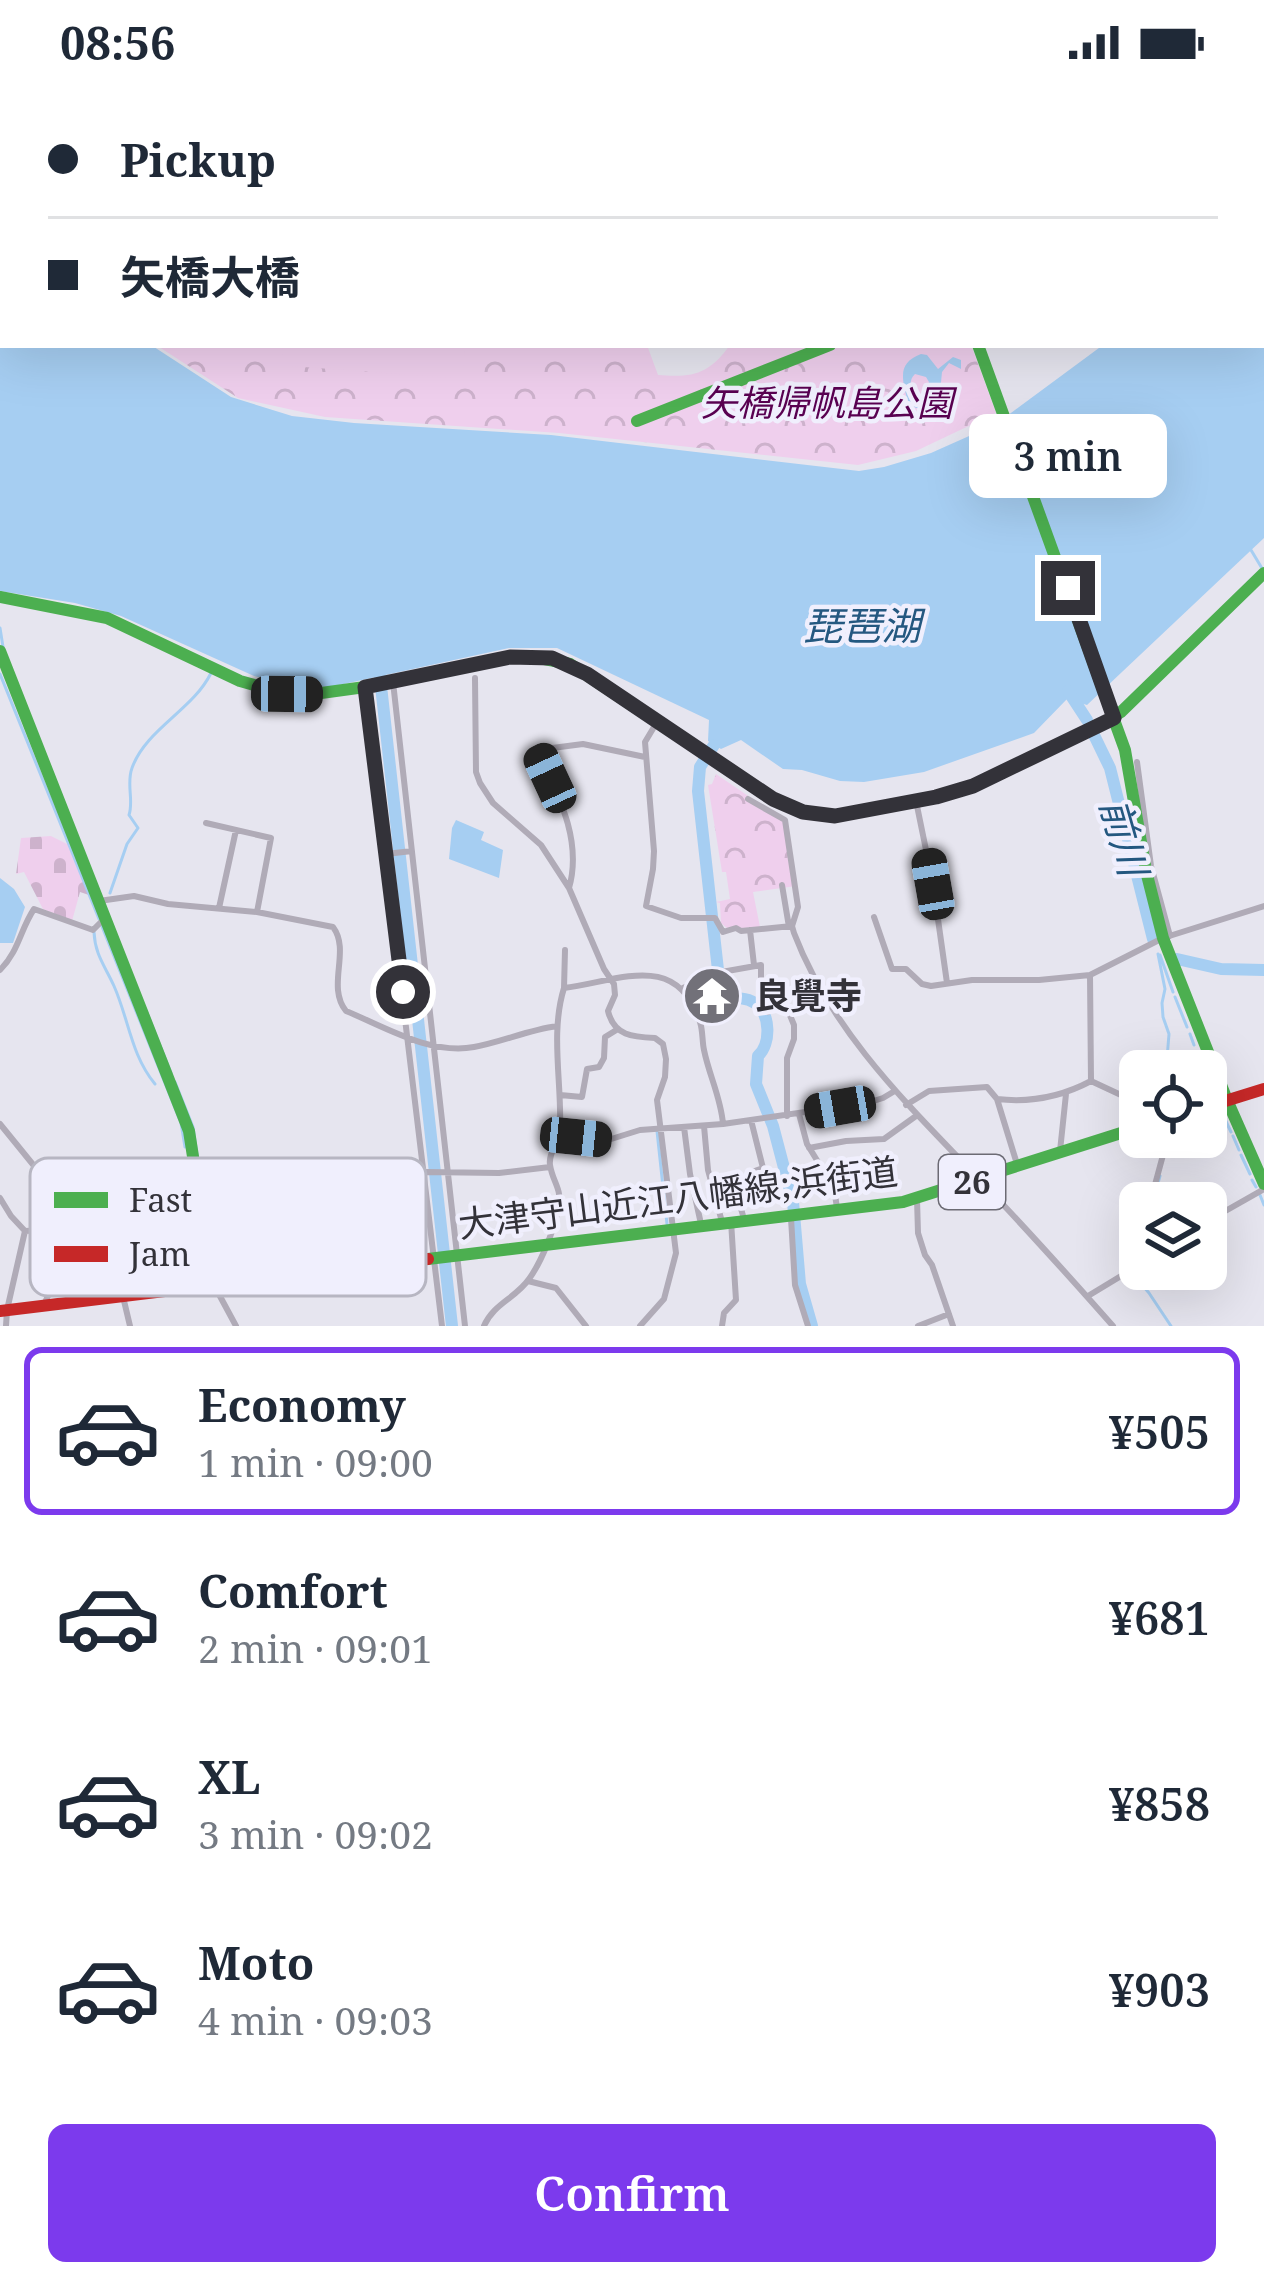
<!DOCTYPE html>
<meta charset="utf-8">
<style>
:root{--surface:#fff;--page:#f6f6f7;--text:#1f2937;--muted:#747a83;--line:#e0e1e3;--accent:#7c3aed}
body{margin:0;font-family:"Noto Serif","Noto Sans JP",serif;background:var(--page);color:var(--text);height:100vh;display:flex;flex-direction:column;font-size:45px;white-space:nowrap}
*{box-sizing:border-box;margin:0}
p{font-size:39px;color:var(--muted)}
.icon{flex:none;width:66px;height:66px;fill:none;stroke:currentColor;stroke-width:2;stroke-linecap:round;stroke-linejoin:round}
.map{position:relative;height:1242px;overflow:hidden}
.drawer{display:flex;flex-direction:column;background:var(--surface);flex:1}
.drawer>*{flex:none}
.guide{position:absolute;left:0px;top:0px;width:1266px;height:264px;box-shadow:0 12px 48px #0002;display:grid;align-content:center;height:264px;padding:0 48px;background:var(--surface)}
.fabs{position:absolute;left:1119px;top:966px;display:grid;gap:24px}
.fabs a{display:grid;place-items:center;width:108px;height:108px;border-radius:18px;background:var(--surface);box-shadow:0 12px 48px #0002;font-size:60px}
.end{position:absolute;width:54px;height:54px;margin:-27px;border:15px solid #333239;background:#fff;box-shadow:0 0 0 6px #fff}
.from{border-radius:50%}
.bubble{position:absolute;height:84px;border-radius:18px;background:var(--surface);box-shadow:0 12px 48px #0002;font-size:39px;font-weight:600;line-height:84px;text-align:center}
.car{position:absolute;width:36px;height:72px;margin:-36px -18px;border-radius:15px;box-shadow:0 0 9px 3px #0007;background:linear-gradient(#222 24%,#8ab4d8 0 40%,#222 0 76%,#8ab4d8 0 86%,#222 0)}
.guide b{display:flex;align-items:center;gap:42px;height:114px;font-size:45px}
.guide b+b{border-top:3px solid var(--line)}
.guide i{width:30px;height:30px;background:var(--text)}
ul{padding:21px 0 0;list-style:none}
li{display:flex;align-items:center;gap:36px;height:168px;margin:0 24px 18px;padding:0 24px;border:6px solid transparent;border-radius:18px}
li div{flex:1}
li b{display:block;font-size:45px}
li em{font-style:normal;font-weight:600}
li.active{border-color:var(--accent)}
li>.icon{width:108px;height:108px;stroke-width:1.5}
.action{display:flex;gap:24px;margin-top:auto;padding:24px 48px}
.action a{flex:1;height:138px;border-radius:18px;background:var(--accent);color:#fff;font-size:48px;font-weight:600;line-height:138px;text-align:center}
.status{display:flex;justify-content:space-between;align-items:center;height:84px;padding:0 60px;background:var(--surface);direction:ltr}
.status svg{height:33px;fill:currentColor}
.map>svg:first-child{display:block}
.forest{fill:url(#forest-crowns)}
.cemetery{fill:url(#cemetery-stones)}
.pitch{fill:#efcfed}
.water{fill:#a6cef2}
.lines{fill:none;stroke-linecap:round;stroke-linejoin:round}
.stream{stroke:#a6cef2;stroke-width:3}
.river{stroke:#a6cef2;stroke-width:12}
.street{stroke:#b0abb7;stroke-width:6}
.fast{stroke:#4caf50;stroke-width:12}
.jam{stroke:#c62828;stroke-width:12}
.route{stroke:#333239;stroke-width:15}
.labels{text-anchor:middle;stroke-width:9;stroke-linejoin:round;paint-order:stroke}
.shield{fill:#f0effd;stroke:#6c6b74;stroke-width:3}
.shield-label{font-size:33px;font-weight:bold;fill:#333239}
.park-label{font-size:36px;font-style:italic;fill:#590151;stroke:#f0effd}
.poi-label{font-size:36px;font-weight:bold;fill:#333239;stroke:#f0effd;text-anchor:start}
.street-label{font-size:36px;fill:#333239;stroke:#f0effd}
.water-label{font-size:39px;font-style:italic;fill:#245880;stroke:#f0effd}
.key{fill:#f0effd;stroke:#b7b6c2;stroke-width:3}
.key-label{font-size:33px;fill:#333239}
</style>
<div class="status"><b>08:56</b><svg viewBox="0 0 49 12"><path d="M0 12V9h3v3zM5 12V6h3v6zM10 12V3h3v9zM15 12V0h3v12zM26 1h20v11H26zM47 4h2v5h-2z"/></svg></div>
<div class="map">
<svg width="1264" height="1242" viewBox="0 0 1264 1242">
<defs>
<pattern id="forest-crowns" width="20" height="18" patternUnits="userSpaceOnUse" patternTransform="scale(3)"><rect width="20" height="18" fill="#efcfed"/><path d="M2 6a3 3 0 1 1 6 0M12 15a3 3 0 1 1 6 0" fill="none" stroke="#cdb2cc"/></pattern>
<pattern id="cemetery-stones" width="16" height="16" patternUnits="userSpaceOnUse" patternTransform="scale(3)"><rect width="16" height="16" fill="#efcfed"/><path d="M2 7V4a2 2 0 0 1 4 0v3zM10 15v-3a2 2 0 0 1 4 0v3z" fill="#cdb2cc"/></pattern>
</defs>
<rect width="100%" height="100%" fill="#e6e5ef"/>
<path class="forest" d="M156,261H647L658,291C693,294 709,290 730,261H971L996,329L916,367L858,381L559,349L325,333L238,314Z
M716,690L766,724L786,734L796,802L753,808L760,843L728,845L721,839L720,819L716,818L730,815L726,788H722L708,701L712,700Z"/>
<path class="cemetery" d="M51,752L69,761L89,811L80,808L72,837L43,825L24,788L16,790L21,754Z"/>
<path class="pitch" d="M283,261H465L463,286L453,294L290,282L282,271Z"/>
<path class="water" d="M0,105L3,109V261H151L231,313L292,332L354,339L551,351L859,387L884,383L931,369L996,340L1103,261H1263L1264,116V454L1087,621L1067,615L1034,649L924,688L864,698L840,697L802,686L783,685L741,656L721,665L708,657L709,636L557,564H509L330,603L297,602L254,592L121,532L75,519L0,507Z
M921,270L927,271L938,285L953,273L961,276V285L949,279L942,288L940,309L927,305L929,298L926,293L915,290C907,297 912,308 916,315L929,319L945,318L947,324L944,326C935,325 919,327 912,322C906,317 906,309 904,302C901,285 904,277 921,270Z
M456,736L484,748L481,756L503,766L499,794L449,775L452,744Z
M0,794L14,805L25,823L13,859H0Z"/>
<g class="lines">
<path class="stream" d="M1251,466L1263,486
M0,544L3,563
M0,590L99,835
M110,809L127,760L138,744L129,731C134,716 126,700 132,684C146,645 193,626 211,589
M101,840L181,1039L185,1063
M94,848C95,871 105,882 114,902C129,936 131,971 155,1000
M1158,870L1165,905L1162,919L1163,933L1169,950L1166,987
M1160,871L1173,908
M1175,913L1187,943
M145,924L171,989
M1190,950L1194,961
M175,998L193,1043L198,1078
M1223,1031L1231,1048
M657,1047L667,1140
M1233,1052L1239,1066
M1241,1071L1250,1090
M1252,1096L1256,1103
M1260,1111L1264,1121
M1152,1119L1160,1092
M1132,1189L1149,1209L1171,1242"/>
<path class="river" d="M380,593L452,1242
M1068,607L1087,636
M1094,651L1110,684L1153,855
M714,661L700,683L698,707L719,895L726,915C736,914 746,913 755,919C771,930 771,960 758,972L756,1000L773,1042L793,1118L800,1200L812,1242
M1177,875L1221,885L1264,886"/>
<path class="street" d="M475,594L476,688L480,699L493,719L541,761L569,804L604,885L614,900L615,911L608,927C614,952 633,953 655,954L663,960L666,975L665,993L657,1016L676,1169L664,1215L640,1242
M393,598L465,1242
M365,603L442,1242
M657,638L645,658L654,767L653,785L646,822L681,834H715L723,848L736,844L741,847L792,842
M1137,678L1151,782L1170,852
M748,715L785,736L798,823L792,842L794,849C831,946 905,1018 976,1092C1023,1141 1068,1191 1113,1242
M916,717L933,800L947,899
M206,739L271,754L257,828
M386,770L412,767
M782,801L789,843
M569,804C583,755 557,709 537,666L583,660L645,673
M99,817L134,812L168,820L257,828L333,843C351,867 326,902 346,927C385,943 430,971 474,963C502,958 528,946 557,942
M219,824L236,746
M874,833L892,885H906L922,900L931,902L972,896H1039L1090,891L1163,854L1264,822
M750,846L754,881
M0,886C19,867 20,846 34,825L93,846L104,835
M564,904L565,866
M683,904L716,889L761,881V920L768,928
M784,917L794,941V955L787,974V1032
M1091,997L1121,1011L1140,1012
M560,1011L582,1013L587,985L599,983L604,974L605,953L618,945
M997,1015L1017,1080
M906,1021L929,1007L987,1003L997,1015C1031,1019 1061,1013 1091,997L1090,891
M799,1030L807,1060L834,1104L837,1124
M0,1040L48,1099L96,1149L120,1200L130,1242
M704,1042L708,1086L722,1138
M684,1043L690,1090L701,1140
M561,1052L608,1056L640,1046L723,1040L867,1019L883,1014L893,1008
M809,1064L846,1057L884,1055L916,1032
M1060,1067L1066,1010
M0,1114L11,1132L25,1147
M917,1115L918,1149L925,1171L932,1181L953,1242
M1147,1119L1153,1108L1166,1060H1170V1053
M791,1134L795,1201L808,1242
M744,1135L737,1111L749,1106V1089L763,1084L751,1036
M1206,1138L1264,1105
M1140,1140V1169
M25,1147L44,1146L71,1167L96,1149L117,1139L163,1123L186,1108L262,1079L311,1081L365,1093L427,1088L499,1089L550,1083
M528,1197L556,1204L586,1242
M215,1203L236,1242
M1088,1212L1131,1186L1140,1175
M48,1221L45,1218L71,1167
M6,1242L7,1226L25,1147
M484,1242C493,1220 516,1214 529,1195C542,1177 553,1148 558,1126C563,1104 553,1100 550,1081C548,1068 560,1058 560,1045C562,999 550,949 564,904C619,897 677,866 700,938C703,947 702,957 704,966C709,991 721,1014 723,1040
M722,1242L724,1229L736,1216L731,1137
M918,1242L949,1230"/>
<path class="fast" d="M978,261L1125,666L1146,787L1163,854L1227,1016
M637,337L830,261
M0,513L107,534L240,597L287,610H314L365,603L510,573L529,572L570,580L773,715L803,728L835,732L936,713L973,702L1099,642L1121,628L1264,489
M0,567L189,1047L213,1200
M1227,1016L1264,1100
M428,1175L903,1118L1140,1043"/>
<path class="jam" d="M1206,1023L1264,1005
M0,1227L428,1175"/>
</g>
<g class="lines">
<path class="route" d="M403,908L365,603L510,573L552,574L587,590L773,715L803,728L835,732L936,713L973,702L1114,634L1068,504"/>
</g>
<defs>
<symbol id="temple-disc" viewBox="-11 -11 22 22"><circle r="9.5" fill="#727179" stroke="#f0effd"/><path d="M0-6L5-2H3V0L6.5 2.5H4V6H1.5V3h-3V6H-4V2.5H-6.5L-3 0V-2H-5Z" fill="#fff"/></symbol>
</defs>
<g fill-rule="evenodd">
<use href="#temple-disc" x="679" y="879" width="66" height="66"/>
</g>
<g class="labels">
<rect class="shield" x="939" y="1071" width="66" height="54" rx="9"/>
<g class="shield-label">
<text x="972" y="1110">26</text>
</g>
<g class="park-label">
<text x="827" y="332">矢橋帰帆島公園</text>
</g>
<g class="poi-label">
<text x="754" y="925">良覺寺</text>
</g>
<g class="street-label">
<text transform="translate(678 1114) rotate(-7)" y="13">大津守山近江八幡線;浜街道</text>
</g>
<g class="water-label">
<text x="862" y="556">琵琶湖</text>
<text transform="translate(1124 753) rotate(74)" y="14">前川</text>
</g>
</g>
<rect x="30" y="1074" width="396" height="138" rx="18" class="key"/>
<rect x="54" y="1108" width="54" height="16" fill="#4caf50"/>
<rect x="54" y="1162" width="54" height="16" fill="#c62828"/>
<g class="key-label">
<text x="129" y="1128">Fast</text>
<text x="129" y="1182">Jam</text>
</g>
</svg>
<div class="fabs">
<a><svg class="icon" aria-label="locate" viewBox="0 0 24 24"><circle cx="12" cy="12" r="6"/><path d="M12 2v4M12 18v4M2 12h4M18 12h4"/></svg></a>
<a><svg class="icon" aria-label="layers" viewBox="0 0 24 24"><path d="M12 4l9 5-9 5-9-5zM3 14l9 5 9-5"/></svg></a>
</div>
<i class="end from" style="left:403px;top:908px"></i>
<i class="end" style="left:1068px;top:504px"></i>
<div class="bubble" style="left:969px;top:330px;width:198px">3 min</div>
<i class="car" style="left:287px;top:610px;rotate:91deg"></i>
<i class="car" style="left:550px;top:694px;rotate:335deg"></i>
<i class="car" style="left:933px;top:800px;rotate:350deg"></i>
<i class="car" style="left:840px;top:1023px;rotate:260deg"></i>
<i class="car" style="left:576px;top:1053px;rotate:96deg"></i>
<div class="guide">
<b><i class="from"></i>Pickup</b>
<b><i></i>矢橋大橋</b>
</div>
</div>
<section class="drawer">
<ul>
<li class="active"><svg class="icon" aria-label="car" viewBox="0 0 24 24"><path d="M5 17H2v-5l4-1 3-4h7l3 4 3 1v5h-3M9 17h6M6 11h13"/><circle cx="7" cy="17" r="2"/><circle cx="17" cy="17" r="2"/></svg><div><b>Economy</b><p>1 min · 09:00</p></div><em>¥505</em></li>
<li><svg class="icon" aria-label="car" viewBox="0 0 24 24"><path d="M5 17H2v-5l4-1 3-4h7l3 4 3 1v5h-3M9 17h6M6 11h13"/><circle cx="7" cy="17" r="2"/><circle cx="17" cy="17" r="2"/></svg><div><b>Comfort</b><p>2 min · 09:01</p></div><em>¥681</em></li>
<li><svg class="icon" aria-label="car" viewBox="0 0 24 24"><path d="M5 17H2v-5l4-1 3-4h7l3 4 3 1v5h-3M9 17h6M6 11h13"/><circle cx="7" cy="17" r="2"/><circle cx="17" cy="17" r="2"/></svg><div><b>XL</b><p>3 min · 09:02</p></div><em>¥858</em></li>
<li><svg class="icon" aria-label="car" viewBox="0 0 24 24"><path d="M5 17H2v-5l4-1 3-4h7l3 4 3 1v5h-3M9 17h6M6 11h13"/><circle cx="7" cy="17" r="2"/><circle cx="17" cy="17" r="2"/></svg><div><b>Moto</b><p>4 min · 09:03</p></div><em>¥903</em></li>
</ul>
<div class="action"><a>Confirm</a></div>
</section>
